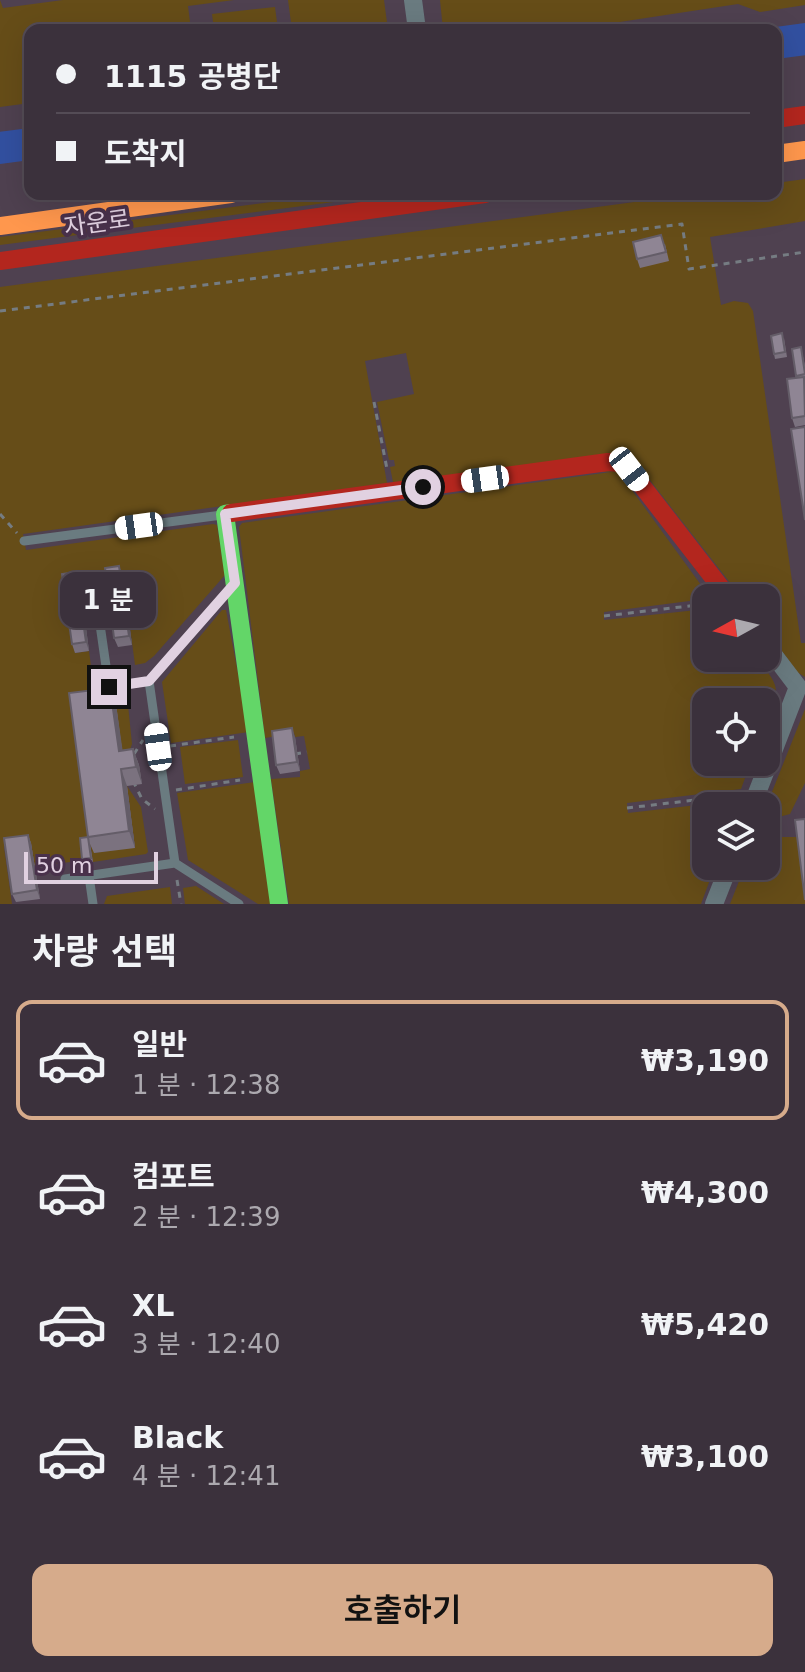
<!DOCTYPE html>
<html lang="ko">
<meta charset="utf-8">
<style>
:root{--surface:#3b313c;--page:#463d47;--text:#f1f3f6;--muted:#aca9af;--line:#544c56;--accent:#d6ab8b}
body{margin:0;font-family:"DejaVu Sans","Noto Sans KR",sans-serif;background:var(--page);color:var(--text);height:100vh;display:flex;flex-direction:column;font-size:30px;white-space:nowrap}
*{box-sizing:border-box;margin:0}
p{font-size:26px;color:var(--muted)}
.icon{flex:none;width:44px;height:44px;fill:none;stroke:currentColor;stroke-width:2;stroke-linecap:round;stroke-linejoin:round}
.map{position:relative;height:904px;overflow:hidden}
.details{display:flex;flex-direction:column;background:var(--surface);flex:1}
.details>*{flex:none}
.banner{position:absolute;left:24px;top:24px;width:758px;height:176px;border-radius:16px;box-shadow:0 8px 32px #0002,0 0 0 2px var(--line);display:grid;align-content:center;height:176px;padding:0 32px;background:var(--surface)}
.needle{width:52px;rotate:262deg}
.fabs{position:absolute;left:692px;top:584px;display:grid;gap:16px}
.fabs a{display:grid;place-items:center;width:88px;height:88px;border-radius:16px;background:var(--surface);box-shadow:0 8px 32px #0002,0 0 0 2px var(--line);font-size:40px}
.scale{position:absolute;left:24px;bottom:20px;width:134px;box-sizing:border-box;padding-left:8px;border:4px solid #e1d1e1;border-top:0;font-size:22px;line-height:28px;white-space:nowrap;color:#e1d1e1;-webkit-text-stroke:6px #49314b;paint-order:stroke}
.end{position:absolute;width:36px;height:36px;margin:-18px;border:10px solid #e1d1e1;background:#111;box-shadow:0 0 0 4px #111}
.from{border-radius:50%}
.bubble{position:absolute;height:56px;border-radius:16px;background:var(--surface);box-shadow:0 8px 32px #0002,0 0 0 2px var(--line);font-size:26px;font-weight:600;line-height:56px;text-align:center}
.car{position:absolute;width:24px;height:48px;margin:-24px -12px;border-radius:10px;box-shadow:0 0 6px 2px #0007;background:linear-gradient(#fff 24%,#345 0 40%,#fff 0 76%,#345 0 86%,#fff 0)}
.banner b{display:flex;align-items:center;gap:28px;height:76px;font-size:30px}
.banner b+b{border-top:2px solid var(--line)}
.banner i{width:20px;height:20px;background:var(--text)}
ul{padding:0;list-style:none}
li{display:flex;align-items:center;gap:24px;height:120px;margin:0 16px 12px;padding:0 16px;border:4px solid transparent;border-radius:16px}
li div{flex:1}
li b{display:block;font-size:30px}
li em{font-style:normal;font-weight:600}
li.current{border-color:var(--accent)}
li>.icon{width:72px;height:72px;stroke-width:1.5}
h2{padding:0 32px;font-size:36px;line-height:96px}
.button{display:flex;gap:16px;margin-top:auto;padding:16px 32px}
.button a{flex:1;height:92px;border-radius:16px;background:var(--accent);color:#111;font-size:32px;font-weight:600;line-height:92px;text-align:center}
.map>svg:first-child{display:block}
.green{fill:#664d18}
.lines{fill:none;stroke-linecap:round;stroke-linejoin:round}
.river{stroke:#3250a0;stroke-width:32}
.path{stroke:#757c82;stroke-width:3;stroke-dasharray:6 6;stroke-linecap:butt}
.lane{stroke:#6a7b80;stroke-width:9}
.street{stroke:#6a7b80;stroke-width:18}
.fast{stroke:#63d668;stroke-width:18}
.slow{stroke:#ff974d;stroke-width:18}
.jam{stroke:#b3261e;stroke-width:18}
.wall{fill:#7b727f}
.shaded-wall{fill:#645d68}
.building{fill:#8f8594;stroke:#645d68;stroke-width:2}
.route{stroke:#e1d1e1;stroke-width:10}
.labels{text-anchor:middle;stroke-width:8;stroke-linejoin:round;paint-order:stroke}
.street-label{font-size:24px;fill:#e1d1e1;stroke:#49314b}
</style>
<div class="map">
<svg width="805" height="904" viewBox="0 0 805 904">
<rect width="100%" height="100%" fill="#4f4150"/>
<path class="green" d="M0,0L3,8L63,0H234L188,6L191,30H30V103L0,107Z
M288,0H384L388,30H292Z
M440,0H805V5L760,12L738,4L567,30H443Z
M275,7L278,30H214L212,14Z
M805,179V221L710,237L721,305L734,301L748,303L753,311L801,643H805V677L797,672L766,629V598H742L642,470L393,482L390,467L395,466L394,460H389L377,402L414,394L406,353L365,361L387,483L23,534L26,550L213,524L217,525L225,575L154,656L145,663L135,665L123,575L65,583L75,653L89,651L95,697L127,695L132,744L94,853L135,847L127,786L141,807L148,852L146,854L93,862L90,842L84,860L35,867L31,843L4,847L12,904H0V287L694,194H776V183Z
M334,194H365V198L0,245V237Z
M618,471L709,596L705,599L604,612V620L706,609V658H757C781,689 780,687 766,723V702H706V762H751L741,789L627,803L628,813L732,801L735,803L736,806H706V866H715L701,904H289L271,779L300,777V771L310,769L304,736L295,737L294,733L265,738L239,527L242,523Z
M222,610H226L249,732L171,743L162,682Z
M805,709V783L790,814L775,818L767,813L766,807Z
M238,740L243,777L185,784L180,747Z
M255,782L271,904H258L188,860L177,793Z
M766,829L780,837H801L805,870V904H730L745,866H766Z
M196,886L224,904H185L183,888Z
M170,887L172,904H104L107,896Z"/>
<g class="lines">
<path class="river" d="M776,43L805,39
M0,148L30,144"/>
<path class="path" d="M0,311L682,224L689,269L805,252
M374,402L387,469
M0,514L17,533
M604,616L706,604
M170,746L234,737
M134,754L143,740
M295,754L307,752
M133,781L142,799L155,809
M176,790L240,780
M627,808L738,795
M177,880L181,904"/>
<path class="lane" d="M24,541L222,515
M94,583L109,687L149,681
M175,863L149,681L229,590
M89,876L93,904
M65,879L175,863L239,904"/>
<path class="street" d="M413,0L417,30
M766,645L798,687
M752,806L798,687
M714,904L729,866"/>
<path class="fast" d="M231,513L225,514L279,904"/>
<path class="slow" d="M776,154L805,150
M0,226L231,194"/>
<path class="jam" d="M776,119L805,115
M0,261L485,194
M231,513L608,462L620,463L629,469L729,598"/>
</g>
<path class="wall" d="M665,244L669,261L640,268L637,259Z
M784,338L787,357L775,359L774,354Z
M801,347L805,366V425L795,427L792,418L797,378L796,376Z
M123,575L132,645L118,647L114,638Z
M80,581L89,651L75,653L72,644Z
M110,688L116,704L122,750L133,749L139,765L142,784L127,786L135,848L94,853L90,844L93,862L84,863L82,859L88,837Z
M295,737L300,771L280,774L276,765Z
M28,835L31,843L40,899L16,902L12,894Z"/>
<path class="shaded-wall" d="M119,566L123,575L132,645L129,636Z
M76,572L80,581L89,651L86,642Z
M110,688L116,704L125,767L119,751Z
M292,728L295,737L300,771L297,762Z
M133,749L139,765L142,784L136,767Z
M121,769L127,786L135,848L129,831Z
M28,835L31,843L40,899L37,890Z"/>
<path class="building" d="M661,235L666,252L637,259L633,242Z
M782,333L785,352L774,354L771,336Z
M801,347L805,374L796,376L792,349Z
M804,377L805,416L792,418L787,379Z
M805,427V520L791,429Z
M119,566L129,636L114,638L105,568Z
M76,572L86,642L72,644L62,574Z
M110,688L119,751L133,749L136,767L121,769L129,831L88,837L69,693Z
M292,728L297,762L276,765L272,731Z
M805,819V900L795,820Z
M28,835L37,890L12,894L4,838Z
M88,837L91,858L82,859L80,838Z"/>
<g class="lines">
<path class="route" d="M109,687L149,681L235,583L225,514L423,487"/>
</g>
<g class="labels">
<g class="street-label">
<text transform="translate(97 223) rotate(-8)" y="8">자운로</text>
</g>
</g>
</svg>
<div class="fabs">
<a><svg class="needle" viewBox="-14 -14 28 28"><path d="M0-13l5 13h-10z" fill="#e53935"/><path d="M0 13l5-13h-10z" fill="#aca9af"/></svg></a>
<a><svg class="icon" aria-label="locate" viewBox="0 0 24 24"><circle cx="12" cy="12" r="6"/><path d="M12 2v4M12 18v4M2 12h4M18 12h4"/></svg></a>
<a><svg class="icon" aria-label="layers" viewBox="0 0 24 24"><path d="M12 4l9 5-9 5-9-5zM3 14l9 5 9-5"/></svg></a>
</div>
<div class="scale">50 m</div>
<i class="end from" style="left:423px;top:487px"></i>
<i class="end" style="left:109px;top:687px"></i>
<div class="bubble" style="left:60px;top:572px;width:96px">1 분</div>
<i class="car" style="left:629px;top:469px;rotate:142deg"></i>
<i class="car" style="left:485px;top:479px;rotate:262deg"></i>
<i class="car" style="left:139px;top:526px;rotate:262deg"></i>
<i class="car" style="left:158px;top:747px;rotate:352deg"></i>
<div class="banner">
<b><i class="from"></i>1115 공병단</b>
<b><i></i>도착지</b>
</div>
</div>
<section class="details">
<h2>차량 선택</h2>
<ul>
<li class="current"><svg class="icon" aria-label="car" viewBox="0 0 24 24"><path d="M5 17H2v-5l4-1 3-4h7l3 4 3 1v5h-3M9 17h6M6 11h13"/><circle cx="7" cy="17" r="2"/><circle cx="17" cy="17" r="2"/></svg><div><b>일반</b><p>1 분 · 12:38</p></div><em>₩3,190</em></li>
<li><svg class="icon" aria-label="car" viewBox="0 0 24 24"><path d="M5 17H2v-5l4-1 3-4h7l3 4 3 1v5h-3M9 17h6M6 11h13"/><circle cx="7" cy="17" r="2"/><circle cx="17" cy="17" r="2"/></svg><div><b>컴포트</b><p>2 분 · 12:39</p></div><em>₩4,300</em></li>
<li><svg class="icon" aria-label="car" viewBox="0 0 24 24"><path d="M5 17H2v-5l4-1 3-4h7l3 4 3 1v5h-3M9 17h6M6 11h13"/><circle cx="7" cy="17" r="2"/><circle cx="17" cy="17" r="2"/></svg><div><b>XL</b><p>3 분 · 12:40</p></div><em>₩5,420</em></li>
<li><svg class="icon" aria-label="car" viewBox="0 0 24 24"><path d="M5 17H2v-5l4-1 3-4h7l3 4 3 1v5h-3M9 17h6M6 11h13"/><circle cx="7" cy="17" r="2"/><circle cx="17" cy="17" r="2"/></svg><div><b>Black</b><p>4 분 · 12:41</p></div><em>₩3,100</em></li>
</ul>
<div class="button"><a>호출하기</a></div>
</section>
